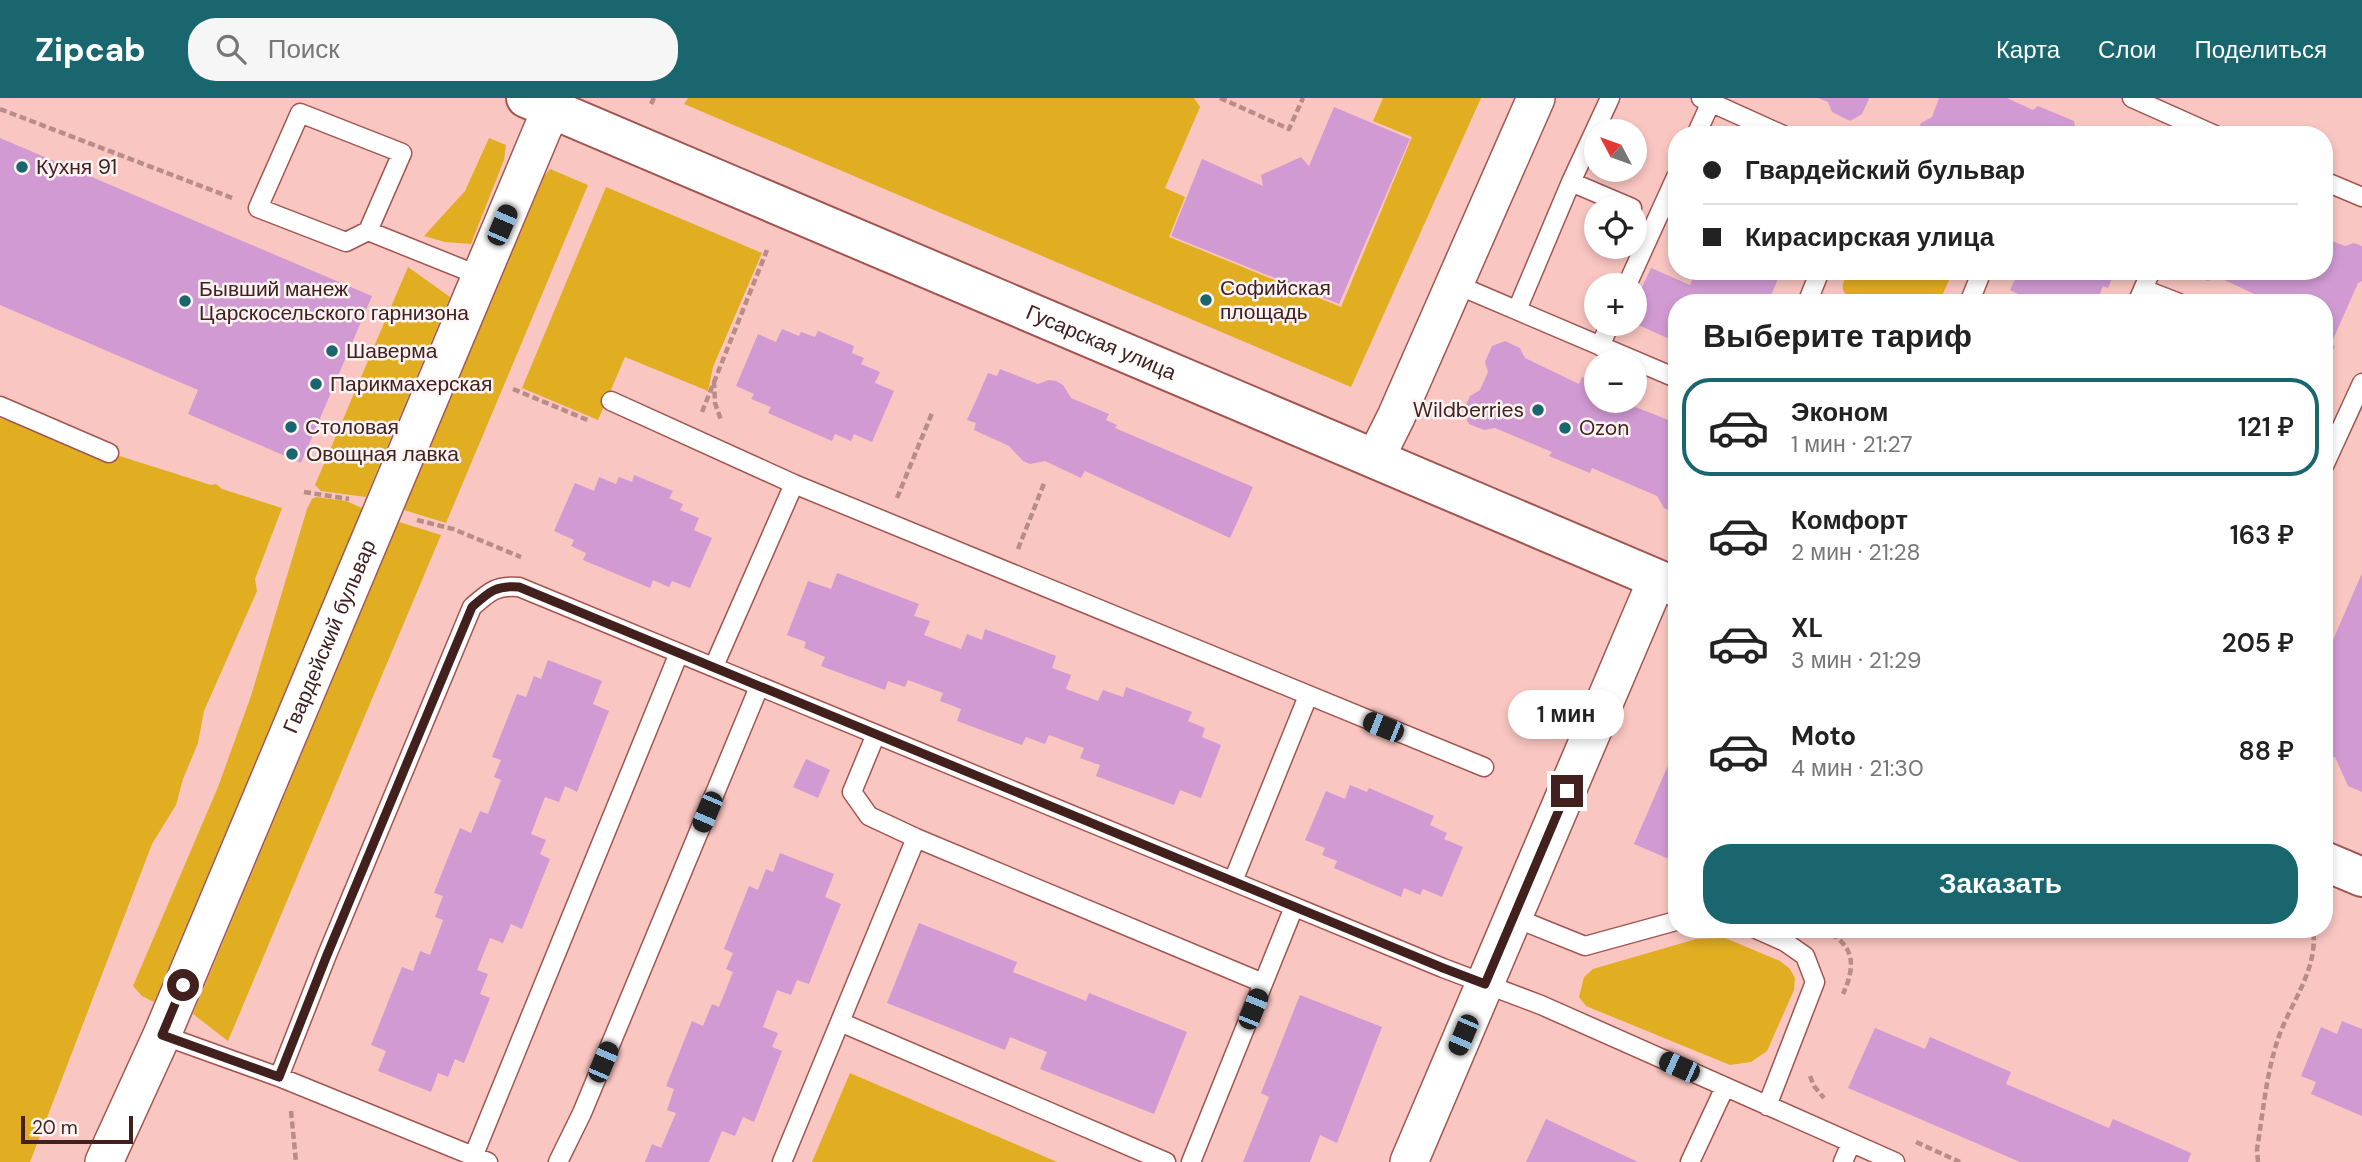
<!DOCTYPE html>
<html lang="ru">
<meta charset="utf-8">
<style>
:root{--surface:#fff;--page:#f6f6f6;--text:#222;--muted:#767676;--line:#e0e0e0;--accent:#19666e}
body{margin:0;font-family:"DM Sans",sans-serif;background:var(--page);color:var(--text);height:100vh;display:flex;flex-direction:column;font-size:26px;white-space:nowrap}
*{box-sizing:border-box;margin:0}
p{font-size:23px;color:var(--muted)}
.icon{flex:none;width:38px;height:38px;fill:none;stroke:currentColor;stroke-width:2;stroke-linecap:round;stroke-linejoin:round}
.map{position:relative;flex:1;overflow:hidden}
.side{position:absolute;left:1668px;top:196px;width:665px;height:644px;display:flex;flex-direction:column;background:var(--surface);border-radius:28px;box-shadow:0 4px 10px #0003}
.side>*{flex:none}
.banner{position:absolute;left:1668px;top:28px;width:665px;height:154px;border-radius:28px;box-shadow:0 4px 10px #0003;display:grid;align-content:center;height:154px;padding:0 35px;background:var(--surface)}
.needle{width:46px;rotate:311deg}
.controls{position:absolute;left:1584px;top:21px;display:grid;gap:14px}
.controls a{display:grid;place-items:center;width:63px;height:63px;border-radius:50%;background:var(--surface);box-shadow:0 4px 10px #0003;font-size:35px}
.scale{position:absolute;left:21px;bottom:18px;width:112px;box-sizing:border-box;padding-left:7px;border:4px solid #41201e;border-top:0;font-size:19px;line-height:24px;white-space:nowrap;color:#41201e;-webkit-text-stroke:5px #fcf3f2;paint-order:stroke}
.end{position:absolute;width:32px;height:32px;margin:-16px;border:9px solid #41201e;background:#fff;box-shadow:0 0 0 4px #fff}
.from{border-radius:50%}
.bubble{position:absolute;height:49px;border-radius:24px;background:var(--surface);box-shadow:0 4px 10px #0003;font-size:23px;font-weight:600;line-height:49px;text-align:center}
.car{position:absolute;width:21px;height:42px;margin:-21px -10px;border-radius:9px;box-shadow:0 0 5px 2px #0007;background:linear-gradient(#222 24%,#8ab4d8 0 40%,#222 0 76%,#8ab4d8 0 86%,#222 0)}
.banner b{display:flex;align-items:center;gap:24px;height:66px;font-size:26px}
.banner b+b{border-top:2px solid var(--line)}
.banner i{width:18px;height:18px;background:var(--text)}
ul{padding:0;list-style:none}
li{display:flex;align-items:center;gap:21px;height:98px;margin:0 14px 10px;padding:0 21px;border:4px solid transparent;border-radius:28px}
li div{flex:1}
li b{display:block;font-size:26px}
li em{font-style:normal;font-weight:600}
li.current{border-color:var(--accent)}
li>.icon{width:63px;height:63px;stroke-width:1.5}
h2{padding:0 35px;font-size:32px;line-height:84px}
.primary-button{display:flex;gap:14px;margin-top:auto;padding:14px 35px}
.primary-button a{flex:1;height:80px;border-radius:28px;background:var(--accent);color:#fff;font-size:28px;font-weight:600;line-height:80px;text-align:center}
header{display:flex;align-items:center;gap:42px;box-sizing:border-box;height:98px;padding:0 35px;background:var(--accent);color:#fff}
header strong{font-size:33px}
nav{display:flex;gap:38px;margin-inline-start:auto;font-size:24px}
.search{width:490px;height:63px;background:var(--page);display:flex;align-items:center;gap:18px;box-sizing:border-box;padding:0 24px;border-radius:28px;color:var(--muted);font-size:26px}
.map>svg:first-child{display:block}
.green{fill:#e1ad21}
.building{fill:#d19ad3}
.lines{fill:none;stroke-linecap:round;stroke-linejoin:round}
.lane-casing{stroke:#a15550;stroke-width:21}
.street-casing{stroke:#a15550;stroke-width:40}
.secondary-casing{stroke:#a15550;stroke-width:42}
.path{stroke:#b98c88;stroke-width:4.5;stroke-dasharray:7 3.5;stroke-linecap:butt}
.lane{stroke:#fff;stroke-width:18}
.street{stroke:#fff;stroke-width:37}
.secondary{stroke:#fff;stroke-width:38}
.route{stroke:#41201e;stroke-width:9}
.poi-dot{fill:#19666e;stroke:#fcf3f2;stroke-width:2.5}
.labels{text-anchor:middle;stroke-width:5;stroke-linejoin:round;paint-order:stroke}
.poi-label{font-size:21px;fill:#41201e;stroke:#fcf3f2;text-anchor:start}
.street-label{font-size:21px;fill:#41201e;stroke:#fcf3f2}
</style>
<header>
<strong>Zipcab</strong>
<div class="search"><svg class="icon" aria-label="search" viewBox="0 0 24 24"><circle cx="10" cy="10" r="6"/><path d="M15 15l6 6"/></svg>Поиск</div>
<nav><a>Карта</a><a>Слои</a><a>Поделиться</a></nav>
</header>
<div class="map">
<svg width="2362" height="1064" viewBox="0 0 2362 1064">
<rect width="100%" height="100%" fill="#fac6c1"/>
<path class="green" d="M688,0H1194L1200,9L1165,90L1185,99L1169,139L1341,209L1412,39L1373,23L1383,0H1481L1351,289L684,6Z
M489,40L506,47L504,62L471,146L445,144L424,138L465,93Z
M550,71L588,87L446,425L404,412L545,77Z
M606,89L762,155L713,269L708,293L625,259L598,322L522,290Z
M408,169L450,199L366,399L321,393L315,387Z
M1849,173H1953L1939,205C1920,205 1854,211 1844,194C1840,187 1846,179 1849,173Z
M0,320L211,387L216,386L222,391L282,410L255,481L257,493L204,613L198,645L183,681L176,707L152,746L30,1064H0Z
M316,399L346,403L362,410L154,904L142,898L133,888L218,689L251,598L307,411L312,401Z
M399,424L441,437L228,943L193,916Z
M1725,840L1780,863L1790,871L1795,880L1794,892L1767,953L1751,964L1730,967L1586,908L1579,899L1584,879L1593,871L1696,841Z
M850,975L1057,1064H812Z"/>
<path class="building" d="M1818,0H1868L1869,1L1862,16L1850,23L1832,14L1828,4Z
M1939,0H2007L2033,12L2038,8L2074,23L2075,30L2090,37H1916L1921,25L1932,19Z
M1334,9L1410,41L1339,206L1171,138L1202,61L1263,88L1261,77L1301,59L1309,68Z
M0,40L372,198L301,365L188,316L198,292L0,207Z
M2324,140L2345,148L2354,145L2362,148V183L2358,185L2331,246L2335,248L2324,275V205H2263L2265,201L2220,180L2207,183L2192,173H2324Z
M1651,170L1690,187L1696,173H1781L1768,205H1676V244L1634,225V206Z
M2019,173H2115L2108,190L2103,188L2096,205H2014L2018,196L2010,192Z
M782,231L799,238L801,234L815,239L818,233L854,248L852,255L864,260L861,266L880,274L875,285L894,293L872,344L854,336L851,343L835,336L832,343L768,315L771,309L751,301L754,296L736,288L758,236L776,244Z
M1505,243L1520,250L1525,260L1579,286L1582,279L1596,284V303H1620L1676,325V415L1664,410L1657,398L1592,370L1590,375L1549,358L1552,354L1495,330L1484,332L1469,326L1463,313L1470,298L1480,292L1488,274L1485,264L1492,248Z
M1000,271L1038,286L1049,282L1056,283L1063,287L1071,300L1109,316L1106,322L1117,327L1115,330L1253,389L1230,440L1085,373L1081,380L1045,363L1030,366L1023,363L1009,348L974,332L976,325L967,322L978,298L988,275L997,278Z
M634,377L673,393L669,400L683,406L680,412L699,420L694,432L712,440L690,490L672,483L669,489L653,482L650,490L583,462L586,455L571,448L574,442L554,433L575,385L594,393L599,379L616,386L619,379L632,384Z
M837,475L919,506L914,518L930,523L924,537L961,551L967,536L982,542L985,531L1056,558L1052,570L1071,577L1066,591L1098,603L1103,592L1123,599L1126,589L1192,614L1188,623L1205,630L1202,639L1221,647L1201,700L1180,692L1174,707L1096,678L1100,667L1080,660L1084,650L1049,637L1045,646L1026,639L1022,647L957,623L961,611L940,603L943,595L908,582L905,589L888,583L885,592L821,568L825,559L804,550L806,544L787,537L808,483L831,491Z
M2362,475V694L2348,688L2335,659L2324,662V563Z
M548,562L602,583L593,606L609,613L577,694L565,688L559,704L545,699L531,736L546,742L540,756L550,761L522,831L511,826L503,845L490,840L477,872L488,876L480,896L490,900L464,965L455,961L448,979L438,975L431,994L378,973L386,953L371,947L402,869L413,873L420,853L430,857L443,822L435,819L443,798L434,795L447,762L460,730L471,735L480,713L488,716L501,682L494,679L501,662L492,659L517,596L526,599L534,578L541,581Z
M1676,649V764L1634,746Z
M806,661L830,672L818,700L793,689Z
M1350,687L1367,694L1369,690L1434,718L1430,727L1447,735L1444,741L1463,749L1442,799L1423,791L1420,797L1404,790L1401,799L1334,770L1337,763L1322,757L1325,750L1305,742L1326,693L1345,701Z
M780,755L834,776L825,799L841,806L809,886L797,882L791,897L777,892L763,929L778,935L772,949L782,953L754,1024L743,1019L735,1038L722,1033L709,1064H645L652,1046L661,1050L676,1015L667,1012L674,991L666,988L692,923L703,928L712,906L719,909L733,874L726,871L733,855L724,851L749,788L758,792L766,771L773,774Z
M919,825L1017,864L1013,874L1086,903L1089,895L1187,934L1154,1016L1040,971L1047,954L1010,939L1005,952L887,905Z
M1300,897L1382,929L1337,1045L1320,1037L1310,1064H1243L1269,999L1261,995Z
M2342,923L2362,931V1018L2311,996L2316,984L2301,978L2321,929L2337,936Z
M1875,930L1925,951L1930,939L2011,974L2006,986L2109,1030L2113,1021L2191,1055L2188,1064H2020L1848,990Z
M1546,1021L1638,1064H1526Z"/>
<g class="lines">
<defs>
<path id="lane" d="M1701,0L1783,37
M2132,0L2215,37
M1696,37L1711,4
M2324,83L2362,99
M1571,84L1632,110
M368,133L346,144L258,110L300,15L402,55L368,133L480,178
M1455,186L1676,280
M1627,187L1676,79
M2143,191L2179,205
M1807,205L1820,173
M1969,205L1982,173
M2137,205L2151,173
M1517,212L1571,84L1610,0
M1600,248L1610,226
M611,303L794,386L1484,669
M0,308L109,355
M2324,368L2362,285
M714,568L794,386
M876,636L852,694L869,718L916,740L1263,885
M1233,783L1308,598
M1513,819L1585,848L1676,823
M1756,831L1785,844L1805,858L1815,884L1767,1008
M840,924L1166,1064
M162,937L279,979L327,857L472,509C489,494 496,487 519,489L1443,870L1541,907L1895,1064
M279,979L488,1064
M473,1059L679,555
M558,1064L582,1015L759,589
M782,1064L916,740
M1191,1064L1294,809
M1690,1064L1725,989
M1843,1064L1851,1045"/>
<g id="street">
<path d="M1375,361L1396,319L1536,0"/>
<path id="s1" d="M104,1064L162,937L551,11"/>
<path d="M1409,1064L1657,481"/>
</g>
<g id="secondary">
<path id="s2" d="M526,0L1676,489"/>
<path d="M2324,763L2362,779"/>
</g>
</defs>
<use href="#lane" class="lane-casing"/>
<use href="#street" class="street-casing"/>
<use href="#secondary" class="secondary-casing"/>
<path class="path" d="M1220,0L1289,31L1303,0
M651,6L654,0
M0,11L235,101
M714,283L715,305L721,322
M513,291L590,323
M702,314L767,152
M304,394L349,401
M897,400L932,315
M417,422L453,431L521,459
M1018,451L1045,383
M1822,831C1854,846 1857,865 1843,896
M1830,834L1841,831
M1810,978L1814,988L1824,1000
M291,1013L296,1064
M1916,1044L1960,1064
M2258,1064L2257,1051C2263,1015 2266,978 2277,944C2289,906 2319,872 2313,831"/>
<use href="#lane" class="lane"/>
<use href="#street" class="street"/>
<use href="#secondary" class="secondary"/>
</g>
<g class="lines">
<path class="route" d="M183,887L162,937L279,979L327,857L472,509C489,494 496,487 519,489L1443,870L1485,886L1567,693"/>
</g>
<g class="poi-dot">
<circle cx="22" cy="69" r="7"/>
<circle cx="1206" cy="202" r="7"/>
<circle cx="185" cy="203" r="7"/>
<circle cx="332" cy="253" r="7"/>
<circle cx="316" cy="286" r="7"/>
<circle cx="1538" cy="312" r="7"/>
<circle cx="291" cy="329" r="7"/>
<circle cx="1565" cy="330" r="7"/>
<circle cx="292" cy="356" r="7"/>
</g>
<g class="labels">
<g class="poi-label">
<text x="36" y="76">Кухня 91</text>
<text x="1220" y="197">Софийская<tspan x="1220" dy="24">площадь</tspan></text>
<text x="199" y="198">Бывший манеж<tspan x="199" dy="24">Царскосельского гарнизона</tspan></text>
<text x="346" y="260">Шаверма</text>
<text x="330" y="293">Парикмахерская</text>
<text x="1524" y="319" text-anchor="end">Wildberries</text>
<text x="305" y="336">Столовая</text>
<text x="1579" y="337">Ozon</text>
<text x="306" y="363">Овощная лавка</text>
</g>
<g class="street-label">
<text dy="7" stroke="none"><textPath href="#s2" startOffset="625">Гусарская улица</textPath></text>
<text dy="7" stroke="none"><textPath href="#s1" startOffset="572">Гвардейский бульвар</textPath></text>
</g>
</g>
</svg>
<div class="controls">
<a><svg class="needle" viewBox="-14 -14 28 28"><path d="M0-13l5 13h-10z" fill="#e53935"/><path d="M0 13l5-13h-10z" fill="#767676"/></svg></a>
<a><svg class="icon" aria-label="locate" viewBox="0 0 24 24"><circle cx="12" cy="12" r="6"/><path d="M12 2v4M12 18v4M2 12h4M18 12h4"/></svg></a>
<a>+</a>
<a>−</a>
</div>
<div class="scale">20 m</div>
<i class="end from" style="left:183px;top:887px"></i>
<i class="end" style="left:1567px;top:693px"></i>
<div class="bubble" style="left:1508px;top:592px;width:116px">1 мин</div>
<i class="car" style="left:502px;top:127px;rotate:23deg"></i>
<i class="car" style="left:1383px;top:629px;rotate:292deg"></i>
<i class="car" style="left:707px;top:714px;rotate:203deg"></i>
<i class="car" style="left:1253px;top:911px;rotate:22deg"></i>
<i class="car" style="left:1463px;top:937px;rotate:203deg"></i>
<i class="car" style="left:603px;top:964px;rotate:23deg"></i>
<i class="car" style="left:1679px;top:969px;rotate:294deg"></i>
<div class="banner">
<b><i class="from"></i>Гвардейский бульвар</b>
<b><i></i>Кирасирская улица</b>
</div>
<section class="side">
<h2>Выберите тариф</h2>
<ul>
<li class="current"><svg class="icon" aria-label="car" viewBox="0 0 24 24"><path d="M5 17H2v-5l4-1 3-4h7l3 4 3 1v5h-3M9 17h6M6 11h13"/><circle cx="7" cy="17" r="2"/><circle cx="17" cy="17" r="2"/></svg><div><b>Эконом</b><p>1 мин · 21:27</p></div><em>121 ₽</em></li>
<li><svg class="icon" aria-label="car" viewBox="0 0 24 24"><path d="M5 17H2v-5l4-1 3-4h7l3 4 3 1v5h-3M9 17h6M6 11h13"/><circle cx="7" cy="17" r="2"/><circle cx="17" cy="17" r="2"/></svg><div><b>Комфорт</b><p>2 мин · 21:28</p></div><em>163 ₽</em></li>
<li><svg class="icon" aria-label="car" viewBox="0 0 24 24"><path d="M5 17H2v-5l4-1 3-4h7l3 4 3 1v5h-3M9 17h6M6 11h13"/><circle cx="7" cy="17" r="2"/><circle cx="17" cy="17" r="2"/></svg><div><b>XL</b><p>3 мин · 21:29</p></div><em>205 ₽</em></li>
<li><svg class="icon" aria-label="car" viewBox="0 0 24 24"><path d="M5 17H2v-5l4-1 3-4h7l3 4 3 1v5h-3M9 17h6M6 11h13"/><circle cx="7" cy="17" r="2"/><circle cx="17" cy="17" r="2"/></svg><div><b>Moto</b><p>4 мин · 21:30</p></div><em>88 ₽</em></li>
</ul>
<div class="primary-button"><a>Заказать</a></div>
</section>
</div>
